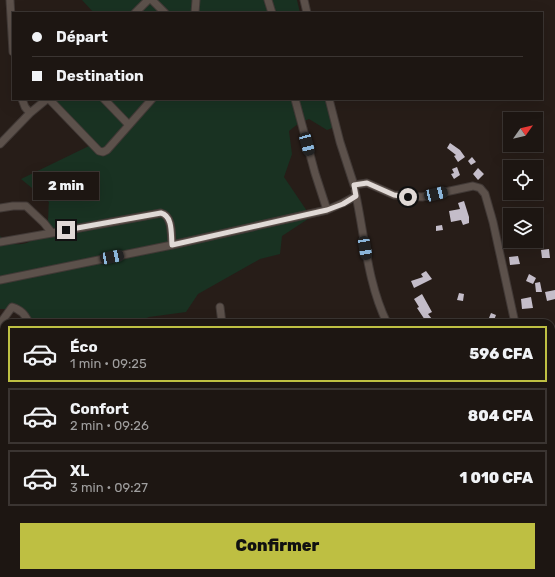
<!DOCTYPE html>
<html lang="fr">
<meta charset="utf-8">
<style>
:root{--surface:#1d1612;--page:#2a2320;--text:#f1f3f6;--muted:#a09f9f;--line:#3b3532;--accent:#bebf42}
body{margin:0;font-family:Rubik,sans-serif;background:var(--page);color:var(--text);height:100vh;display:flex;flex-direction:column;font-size:15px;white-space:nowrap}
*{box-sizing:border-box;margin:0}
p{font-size:13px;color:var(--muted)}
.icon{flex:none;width:22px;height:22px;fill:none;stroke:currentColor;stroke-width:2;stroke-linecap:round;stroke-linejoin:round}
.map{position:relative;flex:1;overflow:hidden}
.details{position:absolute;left:0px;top:319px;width:555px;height:258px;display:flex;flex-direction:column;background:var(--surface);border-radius:12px 12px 0 0;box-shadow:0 4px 16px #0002,0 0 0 1px var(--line)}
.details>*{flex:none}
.hud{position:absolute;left:12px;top:12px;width:531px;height:88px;border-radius:0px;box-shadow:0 4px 16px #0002,0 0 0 1px var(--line);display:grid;align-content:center;height:88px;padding:0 20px;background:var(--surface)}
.needle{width:26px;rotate:56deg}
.buttons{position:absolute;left:503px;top:112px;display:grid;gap:8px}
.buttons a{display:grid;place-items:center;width:40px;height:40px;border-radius:0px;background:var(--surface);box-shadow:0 4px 16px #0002,0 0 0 1px var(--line);font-size:20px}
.end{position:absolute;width:18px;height:18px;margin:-9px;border:5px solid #e0d9d6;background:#111;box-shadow:0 0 0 2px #111}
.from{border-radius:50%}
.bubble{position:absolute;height:28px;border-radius:0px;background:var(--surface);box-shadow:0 4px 16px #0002,0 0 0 1px var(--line);font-size:13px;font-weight:800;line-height:28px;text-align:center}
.car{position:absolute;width:12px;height:24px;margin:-12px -6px;border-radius:5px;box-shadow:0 0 3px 1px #0007;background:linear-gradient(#222 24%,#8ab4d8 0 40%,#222 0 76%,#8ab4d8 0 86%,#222 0)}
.hud b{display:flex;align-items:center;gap:14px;height:38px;font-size:15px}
.hud b+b{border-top:1px solid var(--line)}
.hud i{width:10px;height:10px;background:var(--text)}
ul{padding:7px 0 0;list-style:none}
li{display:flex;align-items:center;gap:12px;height:56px;margin:0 8px 6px;padding:0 12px;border:2px solid var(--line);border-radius:0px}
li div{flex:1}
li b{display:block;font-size:15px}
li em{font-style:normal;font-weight:800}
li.current{border-color:var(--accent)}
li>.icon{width:36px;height:36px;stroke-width:1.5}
.primary-button{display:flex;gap:8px;margin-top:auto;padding:8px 20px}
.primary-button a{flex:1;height:46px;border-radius:0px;background:var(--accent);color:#111;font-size:16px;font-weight:800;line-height:46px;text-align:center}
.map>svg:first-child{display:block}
.green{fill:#193222}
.building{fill:#c4bdc9}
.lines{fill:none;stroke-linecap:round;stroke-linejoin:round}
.minor-casing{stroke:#413936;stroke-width:9}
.minor{stroke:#5c514b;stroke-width:7}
.route{stroke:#e0d9d6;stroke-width:5}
</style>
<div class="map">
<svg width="555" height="577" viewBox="0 0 555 577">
<rect width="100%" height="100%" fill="#271d18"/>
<path class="green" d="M82,0H297L300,13H94Z
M51,99H326L335,127L327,130L309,119L299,123L289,131L292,154L284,177L311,217L282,236L280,254L260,259L198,294L186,312L149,317L135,323H43L11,309H0V236C13,249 30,246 42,232C44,230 47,227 47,225C49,218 48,209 49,202L21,179L91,145Z"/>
<path class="building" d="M450,143L460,150L465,157L458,162L454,156L456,155L447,148Z
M472,157L476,162L471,165L468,161Z
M457,167L460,175L454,179L451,174L454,173L452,169Z
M478,168L484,174L478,180L473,174Z
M464,201L469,217V223L463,225L461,220L451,222L449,211L460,209L458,203Z
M442,225L443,230L436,231V226Z
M549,249L550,258H542L541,250Z
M518,256L520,264L510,265L509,257Z
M426,271L432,279L414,288L411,281L423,277L421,274Z
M529,274L536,278L533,284L526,281Z
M540,282L542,292H536L535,283Z
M555,290V299L547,301L545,292Z
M459,293L464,294L463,301L457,300Z
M422,294L432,312L428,314L432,319L427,323L417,308L419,307L414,299Z
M531,297L533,308L522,309L521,299Z
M491,313L496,315L493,323H487Z"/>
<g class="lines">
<defs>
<path id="minor" d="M10,0L13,52
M152,0L165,13
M268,0L272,13
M304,0L307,13
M135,13L148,0
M195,13L196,0
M49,99L99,151L103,152L107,150L152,99
M104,99L129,125
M295,99L315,173L327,210
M329,99L340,142L354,185L367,183L394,195L422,197L473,186L480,188L485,194L493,222L515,323
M30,113L47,99
M0,144L30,113L25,107L22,99
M355,191C365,236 367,282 387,323
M0,208L13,206H26L44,223L52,233L161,213C173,216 171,235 172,245
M0,242L52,233
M0,280L172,245L327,210L343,203L356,196
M220,307L222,323
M4,328L2,321L12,307C21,310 25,314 29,323
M0,352L4,350
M551,486L555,501
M199,573L201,577
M340,573L342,577
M464,573V577"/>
</defs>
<use href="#minor" class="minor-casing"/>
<use href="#minor" class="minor"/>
</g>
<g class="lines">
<path class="route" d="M66,230L161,213C173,216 171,234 172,245L327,210L343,204L356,196L354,185L367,183L394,195L408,197"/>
</g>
</svg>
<div class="buttons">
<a><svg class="needle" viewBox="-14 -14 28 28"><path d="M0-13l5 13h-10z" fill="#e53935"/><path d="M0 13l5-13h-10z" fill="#a09f9f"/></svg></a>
<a><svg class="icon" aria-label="locate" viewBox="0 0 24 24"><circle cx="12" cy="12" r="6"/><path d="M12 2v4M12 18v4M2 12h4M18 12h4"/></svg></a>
<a><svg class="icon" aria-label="layers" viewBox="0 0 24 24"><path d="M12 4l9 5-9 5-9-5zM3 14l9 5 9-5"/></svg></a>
</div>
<i class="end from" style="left:408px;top:197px"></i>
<i class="end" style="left:66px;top:230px"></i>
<div class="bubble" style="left:33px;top:172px;width:66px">2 min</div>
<i class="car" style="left:307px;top:144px;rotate:165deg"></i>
<i class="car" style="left:436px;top:194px;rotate:77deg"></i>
<i class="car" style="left:365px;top:248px;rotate:171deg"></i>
<i class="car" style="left:112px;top:257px;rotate:79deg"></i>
<div class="hud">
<b><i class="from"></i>Départ</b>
<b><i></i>Destination</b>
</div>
<section class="details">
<ul>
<li class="current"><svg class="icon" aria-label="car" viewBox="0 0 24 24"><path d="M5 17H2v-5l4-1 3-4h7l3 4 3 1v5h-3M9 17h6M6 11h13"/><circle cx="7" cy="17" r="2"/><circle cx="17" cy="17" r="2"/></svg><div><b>Éco</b><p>1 min · 09:25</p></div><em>596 CFA</em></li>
<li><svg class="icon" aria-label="car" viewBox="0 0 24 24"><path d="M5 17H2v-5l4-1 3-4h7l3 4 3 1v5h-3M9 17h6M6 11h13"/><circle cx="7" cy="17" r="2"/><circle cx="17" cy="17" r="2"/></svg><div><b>Confort</b><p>2 min · 09:26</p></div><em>804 CFA</em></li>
<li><svg class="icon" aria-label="car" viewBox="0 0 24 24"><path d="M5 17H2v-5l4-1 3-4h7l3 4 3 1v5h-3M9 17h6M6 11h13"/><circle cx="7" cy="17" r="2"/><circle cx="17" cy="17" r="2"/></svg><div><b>XL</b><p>3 min · 09:27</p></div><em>1 010 CFA</em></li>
</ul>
<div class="primary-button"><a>Confirmer</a></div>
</section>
</div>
